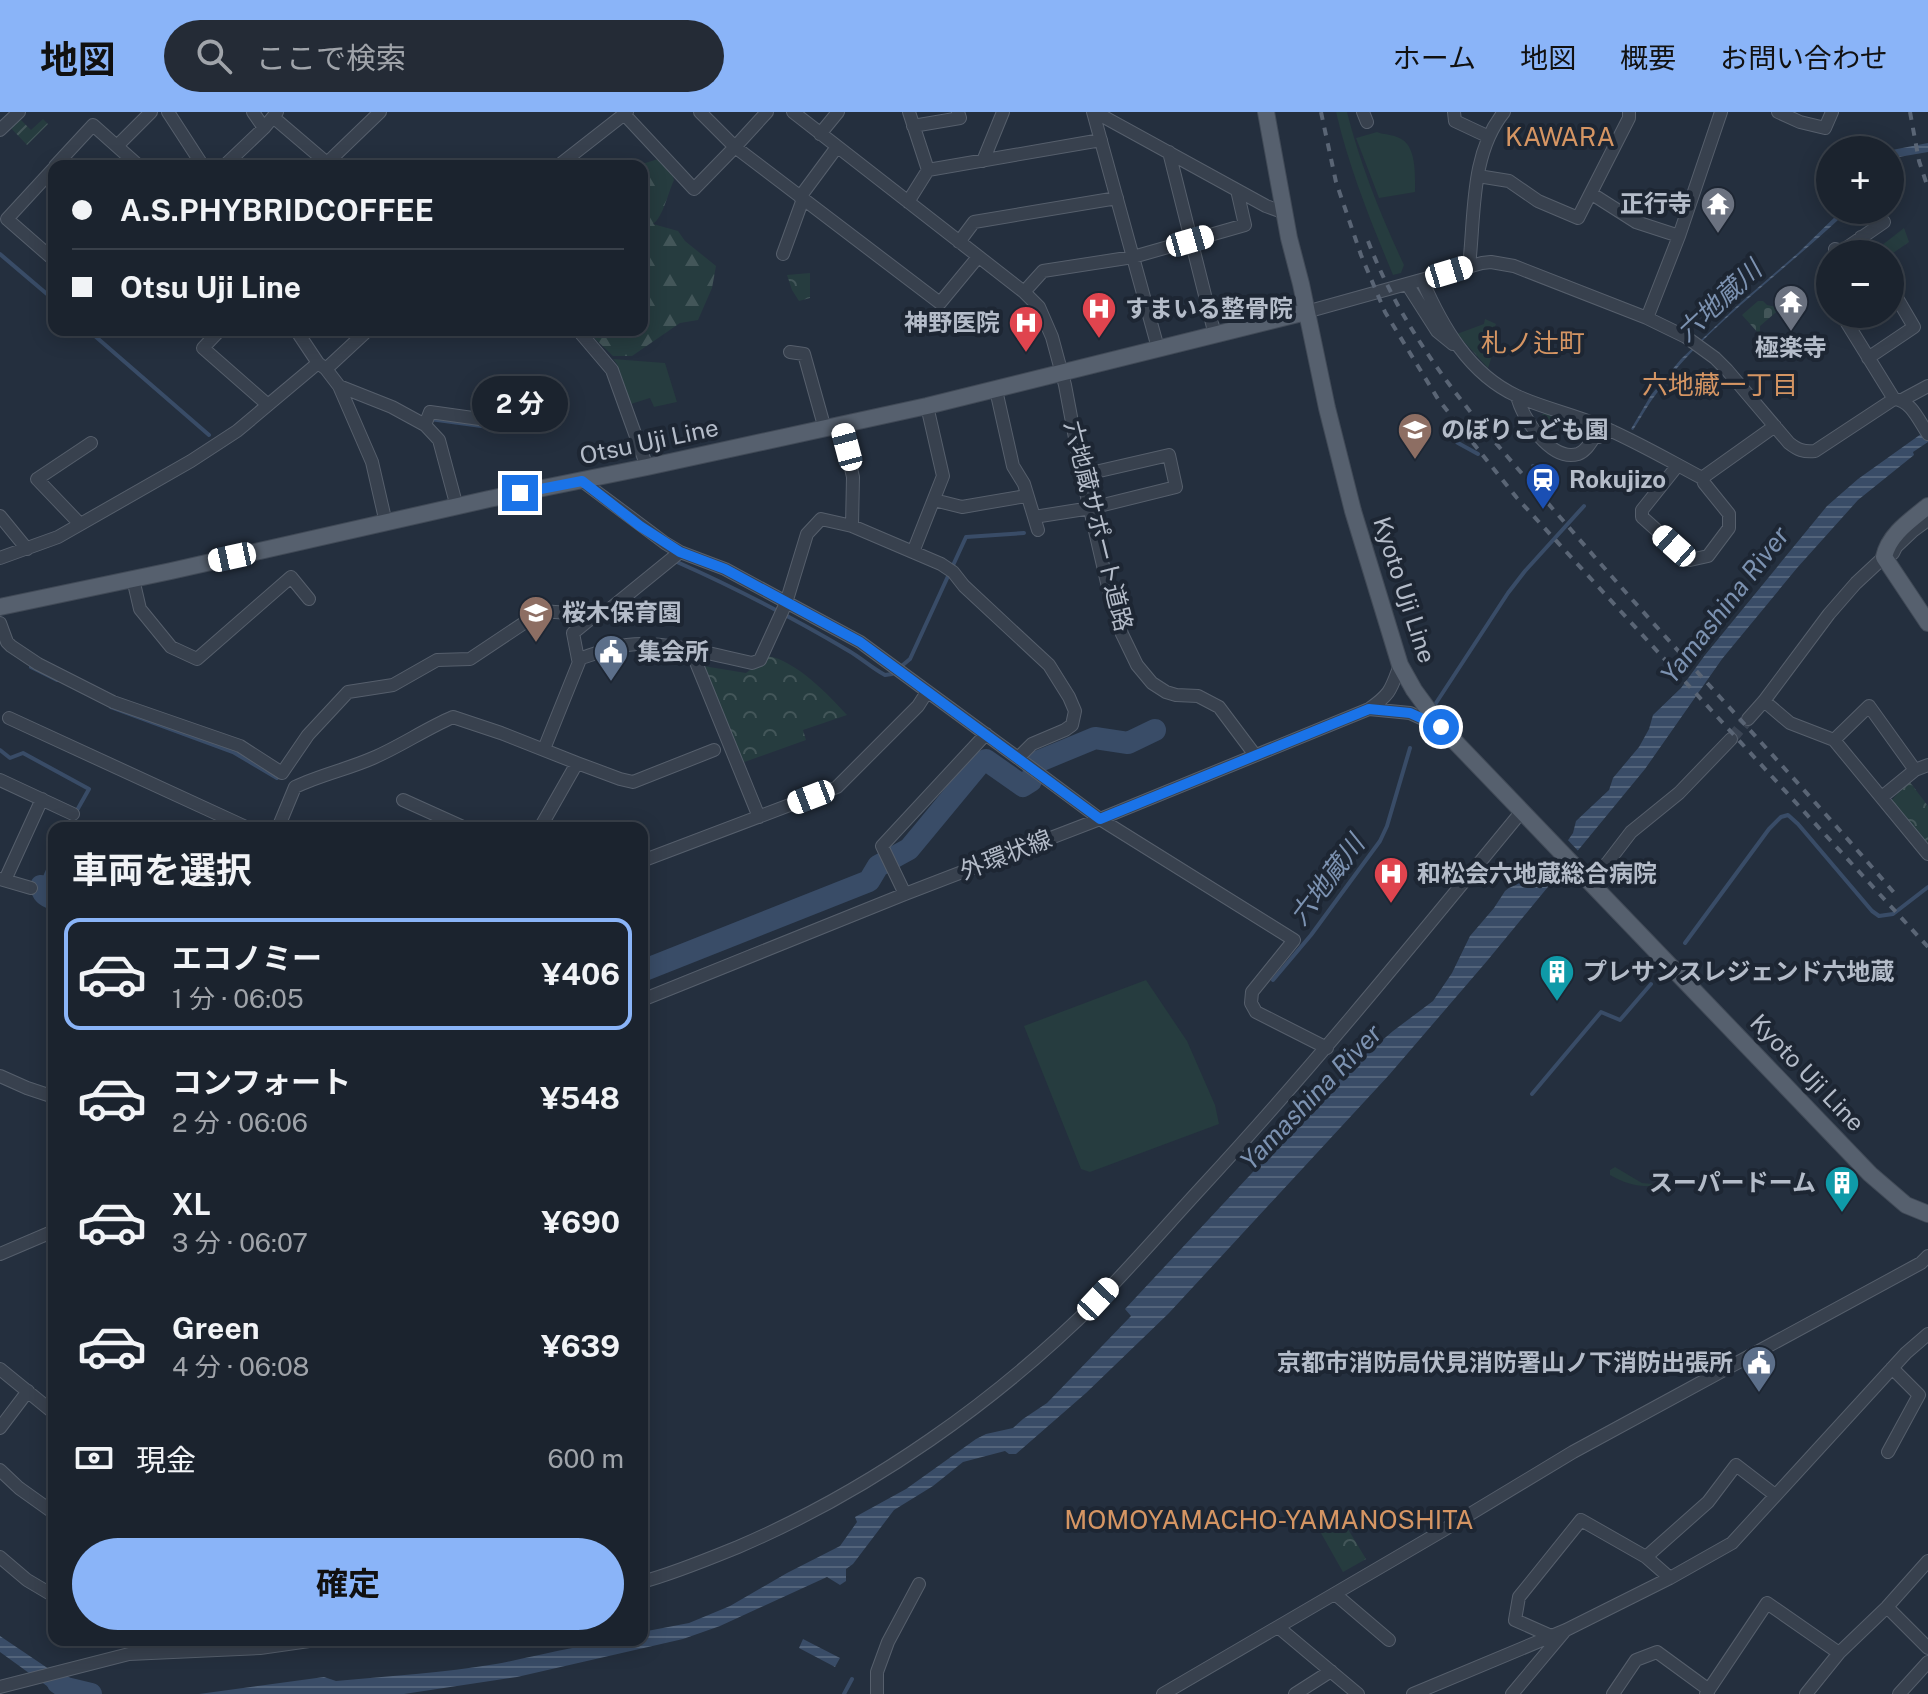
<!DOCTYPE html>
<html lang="ja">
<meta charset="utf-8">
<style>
:root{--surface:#1b232e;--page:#242b36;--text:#f1f3f6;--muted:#a0a4aa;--line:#39404a;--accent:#8ab4f8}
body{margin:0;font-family:"Public Sans","Noto Sans JP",sans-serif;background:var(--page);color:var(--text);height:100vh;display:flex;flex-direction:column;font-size:30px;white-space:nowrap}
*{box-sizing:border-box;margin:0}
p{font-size:26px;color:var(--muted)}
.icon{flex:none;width:44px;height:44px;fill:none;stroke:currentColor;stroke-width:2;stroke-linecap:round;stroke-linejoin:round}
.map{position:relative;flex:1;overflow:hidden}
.panel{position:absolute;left:48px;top:710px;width:600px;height:824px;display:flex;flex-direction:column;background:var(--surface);border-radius:16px;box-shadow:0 4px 20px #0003,0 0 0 2px var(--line)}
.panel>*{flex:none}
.top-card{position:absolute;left:48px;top:48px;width:600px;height:176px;border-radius:16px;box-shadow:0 4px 20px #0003,0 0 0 2px var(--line);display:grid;align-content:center;height:176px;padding:0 24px;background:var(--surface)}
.controls{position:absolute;left:1816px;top:24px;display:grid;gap:16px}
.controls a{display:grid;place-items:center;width:88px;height:88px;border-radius:50%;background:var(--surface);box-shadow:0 4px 20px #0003,0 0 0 2px var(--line);font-size:40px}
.end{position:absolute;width:36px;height:36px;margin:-18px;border:10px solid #1a73e8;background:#fff;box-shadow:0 0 0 4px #fff}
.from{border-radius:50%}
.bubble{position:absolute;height:56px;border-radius:28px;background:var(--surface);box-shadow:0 4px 20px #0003,0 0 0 2px var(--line);font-size:26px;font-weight:700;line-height:56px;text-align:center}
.car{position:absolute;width:24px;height:48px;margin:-24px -12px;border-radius:10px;box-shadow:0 0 6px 2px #0007;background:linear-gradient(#fff 24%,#345 0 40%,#fff 0 76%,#345 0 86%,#fff 0)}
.top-card b{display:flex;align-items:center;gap:28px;height:76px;font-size:30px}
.top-card b+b{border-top:2px solid var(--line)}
.top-card i{width:20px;height:20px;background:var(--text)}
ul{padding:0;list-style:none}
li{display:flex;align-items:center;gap:24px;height:112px;margin:0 16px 12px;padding:0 8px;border:4px solid transparent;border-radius:16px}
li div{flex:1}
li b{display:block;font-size:30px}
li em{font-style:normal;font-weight:700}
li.current{border-color:var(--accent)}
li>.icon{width:72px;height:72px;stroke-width:1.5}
h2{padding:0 24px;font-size:36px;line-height:96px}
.pay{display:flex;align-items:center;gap:20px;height:88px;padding:0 24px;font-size:30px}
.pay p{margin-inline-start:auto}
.primary-button{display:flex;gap:16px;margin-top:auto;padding:16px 24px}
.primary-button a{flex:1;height:92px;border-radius:48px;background:var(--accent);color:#111;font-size:32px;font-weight:700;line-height:92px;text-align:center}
header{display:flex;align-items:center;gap:48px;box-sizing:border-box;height:112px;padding:0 40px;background:var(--accent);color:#111}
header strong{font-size:38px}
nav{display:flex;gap:44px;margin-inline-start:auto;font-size:28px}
.search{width:560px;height:72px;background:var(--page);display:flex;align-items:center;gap:20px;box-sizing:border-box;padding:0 28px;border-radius:44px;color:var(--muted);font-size:30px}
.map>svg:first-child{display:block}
.grass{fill:#263c3f}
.forest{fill:url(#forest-firs)}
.cemetery{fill:url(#cemetery-stones)}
.park{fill:url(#park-crowns)}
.garden{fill:url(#garden-furrows)}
.water{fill:url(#water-rules)}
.pier{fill:#242f3e}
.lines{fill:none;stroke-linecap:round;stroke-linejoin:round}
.stream{stroke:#394c67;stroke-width:4}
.river{stroke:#394c67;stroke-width:22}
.minor-tunnel{stroke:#3a4453;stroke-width:12;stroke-dasharray:12 6;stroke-linecap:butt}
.minor-casing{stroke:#565f6c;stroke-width:14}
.major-casing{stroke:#414a57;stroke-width:18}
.minor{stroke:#38414e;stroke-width:12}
.major{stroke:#56606e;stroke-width:16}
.rail{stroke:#5a6575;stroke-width:4;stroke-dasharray:8 8;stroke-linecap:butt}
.route{stroke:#1a73e8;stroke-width:10}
.labels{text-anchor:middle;stroke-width:8;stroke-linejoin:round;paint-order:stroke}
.poi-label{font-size:24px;font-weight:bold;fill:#b4bcc9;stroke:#1d2633;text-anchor:start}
.street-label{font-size:24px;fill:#b4bcc9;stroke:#1d2633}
.neighbourhood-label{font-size:26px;fill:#d59563;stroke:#1d2633}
.water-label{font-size:26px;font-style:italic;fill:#7c92b1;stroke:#1d2633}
</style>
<header>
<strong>地図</strong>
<div class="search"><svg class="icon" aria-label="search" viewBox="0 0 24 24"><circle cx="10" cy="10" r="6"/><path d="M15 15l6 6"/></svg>ここで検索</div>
<nav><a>ホーム</a><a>地図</a><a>概要</a><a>お問い合わせ</a></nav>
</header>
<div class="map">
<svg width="1928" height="1582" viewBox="0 0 1928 1582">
<defs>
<pattern id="forest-firs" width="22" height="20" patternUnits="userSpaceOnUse" patternTransform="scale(2)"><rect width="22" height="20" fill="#263c3f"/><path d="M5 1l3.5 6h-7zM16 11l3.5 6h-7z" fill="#435659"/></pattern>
<pattern id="cemetery-stones" width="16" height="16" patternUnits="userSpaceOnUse" patternTransform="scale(2)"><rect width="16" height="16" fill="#263c3f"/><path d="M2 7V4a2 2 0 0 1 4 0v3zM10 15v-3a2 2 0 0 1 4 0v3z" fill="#435659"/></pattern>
<pattern id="park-crowns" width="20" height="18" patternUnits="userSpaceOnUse" patternTransform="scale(2)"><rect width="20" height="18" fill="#263c3f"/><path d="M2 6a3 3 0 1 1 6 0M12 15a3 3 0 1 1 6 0" fill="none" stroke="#435659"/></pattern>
<pattern id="garden-furrows" width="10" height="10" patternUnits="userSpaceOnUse" patternTransform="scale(2)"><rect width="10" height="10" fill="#263c3f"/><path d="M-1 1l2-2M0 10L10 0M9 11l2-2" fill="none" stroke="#435659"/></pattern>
<pattern id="water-rules" width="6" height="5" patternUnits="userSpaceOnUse" patternTransform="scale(2)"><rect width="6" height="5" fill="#394c67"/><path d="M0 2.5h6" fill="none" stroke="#53647b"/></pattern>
</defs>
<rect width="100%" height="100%" fill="#242f3e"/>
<path class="grass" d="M1336,0H1347C1360,52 1381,104 1404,153L1401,161L1393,163C1371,110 1349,56 1336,0Z
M1377,20C1385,23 1390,22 1397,25C1417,31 1415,62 1415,80L1379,86L1356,26Z
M613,247L665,251L677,290L654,295L650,286L631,292L617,252Z
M1545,301L1564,310L1581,315L1583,322L1549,313L1542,302Z
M1146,868L1187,929L1215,993L1219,1012L1090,1060L1081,1057L1024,914Z
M1615,1055L1642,1071L1653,1072V1074C1637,1075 1624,1071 1610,1063V1058Z"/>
<path class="forest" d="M658,47L670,56L674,68C668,81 663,105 653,112L678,119L685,129L716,154L712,176L698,208L680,211L632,244H613L586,218H642V54H636Z"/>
<path class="cemetery" d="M1758,189H1763L1767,193L1781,196L1760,214V223L1742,203Z"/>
<path class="park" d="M1904,116L1909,130L1890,143L1878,142L1876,138Z
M810,161V186L799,189L792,178L787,163Z
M1485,207L1496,212L1493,219L1499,222L1488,256L1457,222L1484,212Z
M768,544C796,549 828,582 847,603L803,618L806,628L736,653L697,553L746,561Z
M1909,669L1928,694V731L1890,690Z
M1343,1409L1366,1447L1343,1460L1321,1421Z"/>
<path class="garden" d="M18,5L31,18L43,7L48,12L27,33L9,14Z"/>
<path class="water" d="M1928,31V40L1899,45L1890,43L1892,38Z
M1842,98H1847L1838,108C1780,162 1708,214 1660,277C1650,289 1642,304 1633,318L1631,317L1651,283L1681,247L1739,192L1798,141Z
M1928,317V330L1913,340L1914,343L1858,388L1797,456L1722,547L1645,657L1487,849L1389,963L1169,1201L1086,1281L1016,1342H1009L1005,1339L963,1350L933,1374L894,1398L853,1452L846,1457V1469L840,1473L827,1465L720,1514L683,1527L517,1565L404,1582H199L324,1565L336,1569C389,1564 443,1561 496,1552C544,1543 594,1528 642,1528V1520L689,1511L730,1494L787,1461L840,1434L857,1410L855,1405L906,1377L976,1327L986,1322L1013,1316L1023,1307L1047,1291L1131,1204L1125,1197L1350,956L1393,919L1433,889L1452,861L1470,824L1494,796L1505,779L1533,757L1553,750L1573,721L1576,709L1609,678L1613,666L1639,635L1649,617L1653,603L1681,576L1705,543L1827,394L1858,367Z
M0,1524L86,1582H58L0,1540Z
M803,1527L840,1546L835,1555L799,1536Z"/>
<path class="pier" d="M1565,725L1581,742L1564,763L1549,747Z"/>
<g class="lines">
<path class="stream" d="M0,142L54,188
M88,218L209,323
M430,307L496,316L531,311L557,310
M1448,322L1458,331L1478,342
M1533,354L1546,358
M677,450C736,476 793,506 849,539C861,546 872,556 885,563L892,562L910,547L966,425L1024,421
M31,555L57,568
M1436,591L1508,481L1525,459L1584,394
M111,595L233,640L277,666
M0,638L10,646L23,641L89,677L67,716
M41,774L54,744
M1685,831L1769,717L1781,705L1788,703L1798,712L1872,799L1879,804L1893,802L1928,775
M1273,868L1311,823L1380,729L1387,714L1410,636
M1532,982L1601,900L1620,908L1651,872
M844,1582L852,1567"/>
<path class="river" d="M41,774C42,782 46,785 54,787
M642,859L869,769L878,754L909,737L981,650L986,648L1023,674L1031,669L1037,650L1095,626L1128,631L1155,618
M58,1571L66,1576L91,1582"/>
<path class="minor-tunnel" d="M1731,627L1748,607"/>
<defs>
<path id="minor" d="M168,0L203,54
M253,0L264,16
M767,0L735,35L940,191L978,145
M793,0L1024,180L1039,195L1052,225L1065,273L1082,363L1111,488L1122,522L1137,553L1152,571L1166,580L1176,583L1198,584L1219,595L1255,643
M909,0L928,58
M1093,0L1158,236
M1095,0L1266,94L1285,101
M1363,0L1367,10
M1454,0L1455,9L1487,24
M1778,0L1800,10L1825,16L1832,0
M624,2L694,77L735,35L700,0
M273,5L327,51L380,0
M913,14L960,6L958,0
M0,18L19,0
M820,22L838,0
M117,34L151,0
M1169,40L1215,223
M983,49L1003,0
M55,54L93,13L139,54
M224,54L264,16L277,0
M558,54L627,0
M54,56L7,107L54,148
M1478,64L1509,69L1538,89L1578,106L1629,6V0
M1592,82L1636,110L1679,124
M800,85L837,35
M908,90L928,58L1101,28
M1861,125L1871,142
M959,130L974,110L1117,86
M1835,137L1842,139L1884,110
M783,142L803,87
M1469,154C1475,103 1470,42 1504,0
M1422,168C1442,214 1469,262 1517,284C1543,296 1572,302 1598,313C1634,328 1668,348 1702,366L1775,314
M1407,172L1437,219L1453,232
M1024,180L1043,159L1133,145L1245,113L1237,78
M1306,200L1482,151L1491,150L1514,154L1647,206L1686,225L1715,246L1727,258L1789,331C1798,338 1803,340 1815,339L1894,287C1911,288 1919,309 1928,322
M1861,202L1847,211L1894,287
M1647,206L1679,124L1721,0
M220,218L203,236L268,293
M296,218L318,251L326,257L339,274L372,350L386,411
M578,218L612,258L647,355
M790,240L804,242L825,317
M1868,246L1914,215L1890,174
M326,257L368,218
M339,274L392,295L425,313L439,328L457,395
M996,278L1013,354L1024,372L1038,418
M1517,284C1522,306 1551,350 1578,342C1587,339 1591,329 1596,323L1599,325L1612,319
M1902,288L1928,274
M425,313L430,300L494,309
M841,313L853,365L852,414
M1678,353L1642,398V405L1690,448L1708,444L1729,416V402L1704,371L1702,366
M934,388L962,395L1026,384
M0,404L27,437
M1034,405L1091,396L1176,375L1169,343L1082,363
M80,412L37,367L91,331
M913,440L943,364L927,294
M0,446L58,425L191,349L237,319L318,251
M133,467L140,497L171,535L197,547L291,465L309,487
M0,511L7,530L11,534L38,552L113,590L240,634L282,661L308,623L348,580L393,573L437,548L470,547L542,499L595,503L605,501L680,440
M691,538L759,705
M578,547L573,521L595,503
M1764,589L1790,611L1834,628L1928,742
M1369,597L1410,601L1439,614
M9,606L248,716
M1748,607L1764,589L1829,502L1856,471L1884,445L1893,441L1896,435L1914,418L1928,408
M1834,628L1869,594L1915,658
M544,637L579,550L578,547C594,542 610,536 627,533C665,528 714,543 752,551L760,548L786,491L807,422L821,407L852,414L941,452L953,460L964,474L1049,553L1069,585L1075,599L1072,613L1065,618L1032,632L1018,646L860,530L725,457L680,440L665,431L582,369
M1018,646L1100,707L1294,828L1252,880L1251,891L1256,900L1327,936
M577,651L620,667L633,670L714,638
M0,668L73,702
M1882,685L1915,658L1928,653
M403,688L465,716
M278,716L295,675C320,663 348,657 373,646C401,634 425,617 453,605L501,621L577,651L540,716
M642,749L837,675L918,594L927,580
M0,767L31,776
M5,768L42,687
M1589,770L1608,750L1631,720L1679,681L1731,627
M905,782L882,734L986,622
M642,888L905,782L1100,707L1369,597C1391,582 1391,577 1400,553
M0,964L27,976L54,985
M0,1142L54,1119
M0,1257L54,1301
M0,1316L28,1279
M1888,1340L1919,1283L1892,1256
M0,1358L19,1376L54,1401
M0,1445L27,1468L54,1484
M1646,1445L1708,1390L1736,1353L1775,1383
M642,1470C675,1461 706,1448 738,1435C871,1378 997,1289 1099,1187C1134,1151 1167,1113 1201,1076C1313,955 1417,827 1522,699
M1335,1482L1389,1528
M1887,1495L1928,1536
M1278,1515L1358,1582
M1551,1524L1515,1508L1519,1485L1581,1408L1646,1445L1670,1466
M0,1575L129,1542L260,1536L316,1528
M877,1582V1560L888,1530L919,1472
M1163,1582L1442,1419L1573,1340L1921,1151L1928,1144
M1295,1582L1331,1559
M1413,1582L1566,1518L1670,1466L1732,1431L1906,1241L1928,1222
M1512,1582L1564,1520
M1613,1582L1636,1548L1657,1540L1709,1578
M1706,1582L1767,1491L1839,1541
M1806,1582L1839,1541L1887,1495L1928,1449
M1899,1582L1928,1550"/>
<path id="major" d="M1266,0L1289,126L1301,172L1327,296L1353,399L1400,553L1414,578L1441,615L1870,1062L1906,1093L1928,1102
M1928,394C1911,408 1889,422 1884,445L1928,511
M0,495L171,459L489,387L647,355L927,294L1306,200"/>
</defs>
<use href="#minor" class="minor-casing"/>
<use href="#major" class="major-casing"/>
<use href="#minor" class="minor"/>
<use href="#major" class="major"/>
<path class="rail" d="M1321,0L1336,70L1361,143L1385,200L1438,287L1517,386L1928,835
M1910,0L1919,49L1928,76
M1368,129C1411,242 1495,330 1573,420C1679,543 1791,660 1896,783"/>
</g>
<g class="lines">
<path class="route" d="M520,381L582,369L640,414L680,440L725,457L860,530L1100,707L1369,597L1410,601L1441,615"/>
</g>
<defs>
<symbol id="temple-pin" viewBox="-11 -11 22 30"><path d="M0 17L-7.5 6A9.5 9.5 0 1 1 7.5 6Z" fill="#6b7280" stroke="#1d2633"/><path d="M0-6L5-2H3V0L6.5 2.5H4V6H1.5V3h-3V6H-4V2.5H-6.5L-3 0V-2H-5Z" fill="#fff"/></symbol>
<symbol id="hospital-pin" viewBox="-11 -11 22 30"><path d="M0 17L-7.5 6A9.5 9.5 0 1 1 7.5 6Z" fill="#e0444e" stroke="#1d2633"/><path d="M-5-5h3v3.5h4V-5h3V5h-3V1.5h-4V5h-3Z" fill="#fff"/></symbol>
<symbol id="school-pin" viewBox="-11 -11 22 30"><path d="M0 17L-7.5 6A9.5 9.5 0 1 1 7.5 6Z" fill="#8d6e63" stroke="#1d2633"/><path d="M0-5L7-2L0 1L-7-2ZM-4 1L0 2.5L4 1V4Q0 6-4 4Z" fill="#fff"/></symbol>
<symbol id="station-pin" viewBox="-11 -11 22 30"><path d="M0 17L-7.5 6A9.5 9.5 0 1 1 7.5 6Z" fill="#1a4fb4" stroke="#1d2633"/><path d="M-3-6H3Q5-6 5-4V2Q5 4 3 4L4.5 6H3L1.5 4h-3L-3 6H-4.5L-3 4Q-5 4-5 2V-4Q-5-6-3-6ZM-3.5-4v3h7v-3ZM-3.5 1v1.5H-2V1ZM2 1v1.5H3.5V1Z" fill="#fff"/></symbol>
<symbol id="civic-pin" viewBox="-11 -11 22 30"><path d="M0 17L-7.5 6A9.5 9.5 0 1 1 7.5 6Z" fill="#5c6f8a" stroke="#1d2633"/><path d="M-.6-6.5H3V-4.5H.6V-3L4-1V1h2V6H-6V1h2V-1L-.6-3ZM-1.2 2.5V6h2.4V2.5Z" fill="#fff"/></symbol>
<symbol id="building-pin" viewBox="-11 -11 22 30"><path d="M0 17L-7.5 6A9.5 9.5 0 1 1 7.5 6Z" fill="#0f9aa8" stroke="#1d2633"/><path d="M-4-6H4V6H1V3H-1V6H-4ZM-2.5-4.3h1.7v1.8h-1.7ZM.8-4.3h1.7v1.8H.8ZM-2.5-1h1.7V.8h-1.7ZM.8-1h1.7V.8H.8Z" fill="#fff"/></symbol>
</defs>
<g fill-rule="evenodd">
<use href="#temple-pin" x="1698" y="72" width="40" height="54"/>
<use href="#temple-pin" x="1771" y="170" width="40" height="54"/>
<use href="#hospital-pin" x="1079" y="177" width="40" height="54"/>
<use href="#hospital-pin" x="1006" y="191" width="40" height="54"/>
<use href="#school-pin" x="1395" y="298" width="40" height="54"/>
<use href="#station-pin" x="1523" y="348" width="40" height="54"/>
<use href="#school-pin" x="516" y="481" width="40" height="54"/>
<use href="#civic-pin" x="591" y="520" width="40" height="54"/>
<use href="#hospital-pin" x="1371" y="742" width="40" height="54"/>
<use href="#building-pin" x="1537" y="840" width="40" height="54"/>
<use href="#building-pin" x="1822" y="1051" width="40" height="54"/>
<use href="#civic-pin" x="1739" y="1231" width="40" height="54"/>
</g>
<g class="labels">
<g class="poi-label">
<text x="1692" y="100" text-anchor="end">正行寺</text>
<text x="1125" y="205">すまいる整骨院</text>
<text x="1000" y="219" text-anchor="end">神野医院</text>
<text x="1791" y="244" text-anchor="middle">極楽寺</text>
<text x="1441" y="326">のぼりこども園</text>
<text x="1569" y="376">Rokujizo</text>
<text x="562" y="509">桜木保育園</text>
<text x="637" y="548">集会所</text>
<text x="1417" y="770">和松会六地蔵総合病院</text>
<text x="1583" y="868">プレサンスレジェンド六地蔵</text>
<text x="1816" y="1079" text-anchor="end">スーパードーム</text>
<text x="1733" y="1259" text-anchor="end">京都市消防局伏見消防署山ノ下消防出張所</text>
</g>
<g class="street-label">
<text transform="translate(649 330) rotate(-12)" y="8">Otsu Uji Line</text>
<text transform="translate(1098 414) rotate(76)" y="8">六地蔵サポート道路</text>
<text transform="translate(1404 478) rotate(72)" y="8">Kyoto Uji Line</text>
<text transform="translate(1006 743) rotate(-21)" y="8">外環状線</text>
<text transform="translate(1807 961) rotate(46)" y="8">Kyoto Uji Line</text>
</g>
<g class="neighbourhood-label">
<text x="1560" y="34">KAWARA</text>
<text x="1533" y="240">札ノ辻町</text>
<text x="1720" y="282">六地藏一丁目</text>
<text x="1269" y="1417">MOMOYAMACHO-YAMANOSHITA</text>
</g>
<g class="water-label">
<text transform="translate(1719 189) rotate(-43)" y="9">六地蔵川</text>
<text transform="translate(1725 493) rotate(-52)" y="9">Yamashina River</text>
<text transform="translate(1327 768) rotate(-53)" y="9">六地蔵川</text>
<text transform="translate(1311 985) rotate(-46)" y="9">Yamashina River</text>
</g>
</g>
</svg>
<div class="controls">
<a>+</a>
<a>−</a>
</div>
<i class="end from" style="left:1441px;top:615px"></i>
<i class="end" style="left:520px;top:381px"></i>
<div class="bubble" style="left:472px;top:264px;width:96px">2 分</div>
<i class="car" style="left:1190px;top:129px;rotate:74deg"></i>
<i class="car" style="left:1449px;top:160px;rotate:73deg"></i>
<i class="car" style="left:847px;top:335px;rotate:345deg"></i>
<i class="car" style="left:1674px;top:434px;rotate:312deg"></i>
<i class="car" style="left:232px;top:445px;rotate:258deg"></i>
<i class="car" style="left:811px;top:685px;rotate:249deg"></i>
<i class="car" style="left:1098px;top:1187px;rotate:43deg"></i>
<div class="top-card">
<b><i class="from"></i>A.S.PHYBRIDCOFFEE</b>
<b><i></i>Otsu Uji Line</b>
</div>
<section class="panel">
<h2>車両を選択</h2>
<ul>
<li class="current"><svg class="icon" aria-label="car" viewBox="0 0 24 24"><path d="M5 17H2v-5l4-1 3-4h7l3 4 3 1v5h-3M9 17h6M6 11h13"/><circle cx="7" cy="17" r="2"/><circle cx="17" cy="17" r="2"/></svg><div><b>エコノミー</b><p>1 分 · 06:05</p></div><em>¥406</em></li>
<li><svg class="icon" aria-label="car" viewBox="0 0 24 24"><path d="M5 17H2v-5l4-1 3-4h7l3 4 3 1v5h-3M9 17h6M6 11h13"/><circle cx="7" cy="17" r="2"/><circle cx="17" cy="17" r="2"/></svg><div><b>コンフォート</b><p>2 分 · 06:06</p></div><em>¥548</em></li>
<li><svg class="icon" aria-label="car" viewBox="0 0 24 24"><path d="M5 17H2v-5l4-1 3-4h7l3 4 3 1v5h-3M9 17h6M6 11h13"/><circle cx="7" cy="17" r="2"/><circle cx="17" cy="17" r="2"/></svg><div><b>XL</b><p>3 分 · 06:07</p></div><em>¥690</em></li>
<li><svg class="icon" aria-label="car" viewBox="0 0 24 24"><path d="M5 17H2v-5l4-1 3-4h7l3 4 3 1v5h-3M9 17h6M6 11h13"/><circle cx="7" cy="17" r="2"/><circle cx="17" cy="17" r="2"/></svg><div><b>Green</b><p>4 分 · 06:08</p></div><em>¥639</em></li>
</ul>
<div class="pay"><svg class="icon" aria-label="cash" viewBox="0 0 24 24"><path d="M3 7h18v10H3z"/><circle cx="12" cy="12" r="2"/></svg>現金<p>600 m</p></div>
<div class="primary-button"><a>確定</a></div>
</section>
</div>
